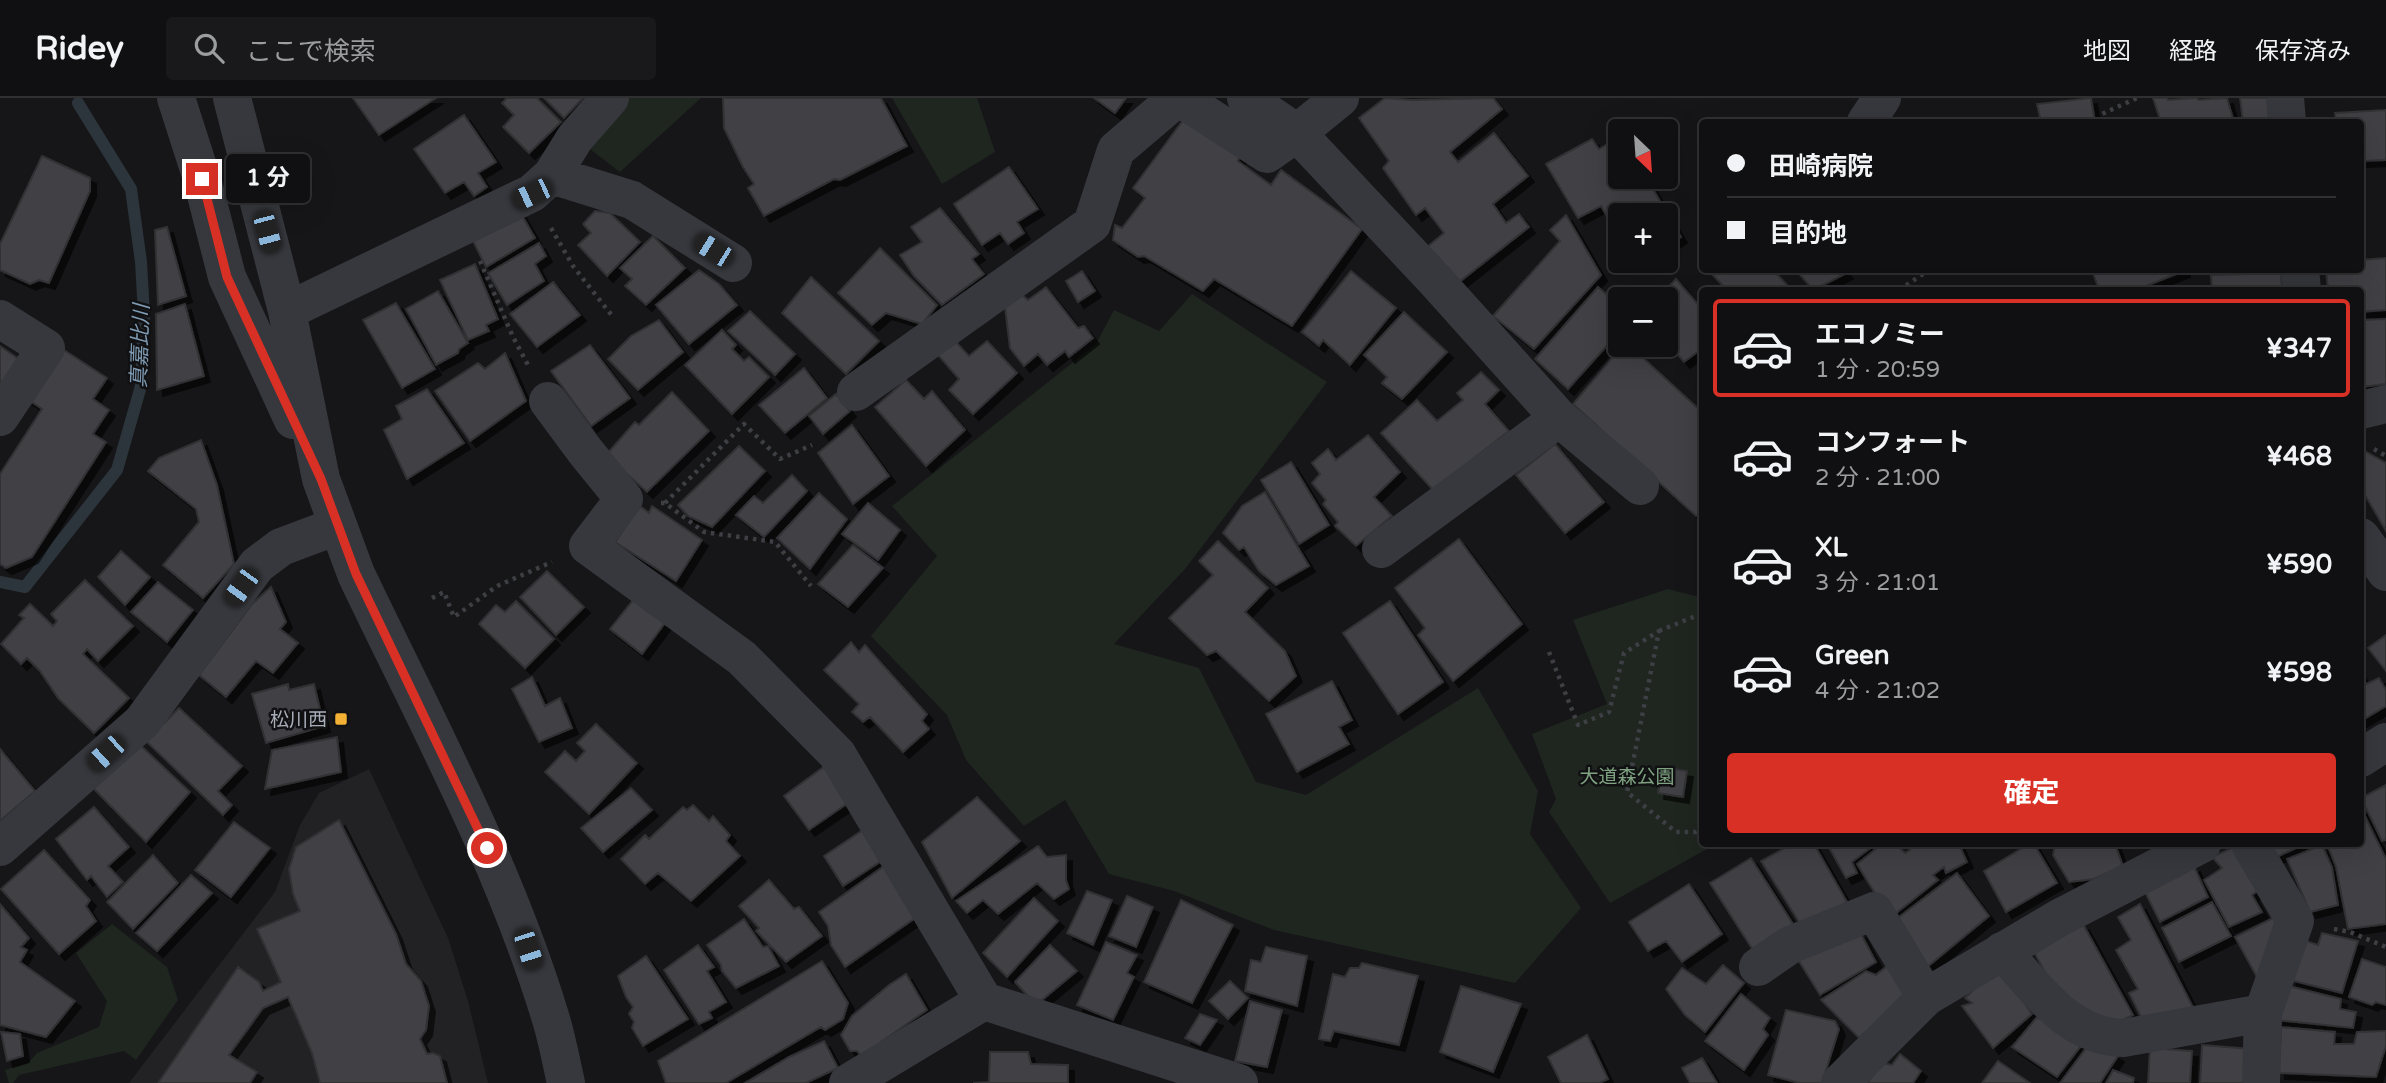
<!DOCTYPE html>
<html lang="ja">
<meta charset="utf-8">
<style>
:root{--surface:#101012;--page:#19191b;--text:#f1f3f6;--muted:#9c9d9f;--line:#303032;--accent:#d93025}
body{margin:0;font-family:"Varela Round","Noto Sans JP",sans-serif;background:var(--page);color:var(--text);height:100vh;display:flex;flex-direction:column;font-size:26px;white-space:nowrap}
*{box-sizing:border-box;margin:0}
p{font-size:23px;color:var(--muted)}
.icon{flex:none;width:38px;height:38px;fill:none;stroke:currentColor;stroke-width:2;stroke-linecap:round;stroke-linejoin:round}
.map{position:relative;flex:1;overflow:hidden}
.drawer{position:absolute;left:1699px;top:189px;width:665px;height:560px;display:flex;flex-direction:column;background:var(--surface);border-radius:7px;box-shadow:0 7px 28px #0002,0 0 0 2px var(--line)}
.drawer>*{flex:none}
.guide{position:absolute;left:1699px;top:21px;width:665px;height:154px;border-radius:7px;box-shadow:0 7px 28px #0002,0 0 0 2px var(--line);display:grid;align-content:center;height:154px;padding:0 28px;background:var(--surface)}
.needle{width:46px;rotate:155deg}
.buttons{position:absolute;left:1608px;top:21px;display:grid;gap:14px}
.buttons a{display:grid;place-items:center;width:70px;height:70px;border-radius:7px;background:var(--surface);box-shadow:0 7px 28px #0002,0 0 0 2px var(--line);font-size:35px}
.end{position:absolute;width:32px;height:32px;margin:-16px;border:9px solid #d93025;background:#fff;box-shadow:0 0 0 4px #fff}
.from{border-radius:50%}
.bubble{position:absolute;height:49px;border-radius:7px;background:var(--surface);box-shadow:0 7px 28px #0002,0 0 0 2px var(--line);font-size:23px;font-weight:700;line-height:49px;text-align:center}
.car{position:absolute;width:21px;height:42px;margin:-21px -10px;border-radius:9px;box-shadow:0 0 5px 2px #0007;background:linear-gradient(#222 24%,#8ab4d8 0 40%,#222 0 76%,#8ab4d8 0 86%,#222 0)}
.guide b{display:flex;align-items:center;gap:24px;height:66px;font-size:26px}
.guide b+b{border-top:2px solid var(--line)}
.guide i{width:18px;height:18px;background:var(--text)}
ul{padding:12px 0 0;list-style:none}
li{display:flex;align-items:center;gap:21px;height:98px;margin:0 14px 10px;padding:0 14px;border:4px solid transparent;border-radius:7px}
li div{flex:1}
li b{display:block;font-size:26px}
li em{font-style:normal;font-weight:700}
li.selected{border-color:var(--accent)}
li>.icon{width:63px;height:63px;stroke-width:1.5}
.cta{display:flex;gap:14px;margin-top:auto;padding:14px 28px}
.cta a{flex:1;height:80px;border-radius:7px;background:var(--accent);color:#fff;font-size:28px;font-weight:700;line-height:80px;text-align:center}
header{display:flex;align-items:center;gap:42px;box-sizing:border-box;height:98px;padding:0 35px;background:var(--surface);border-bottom:2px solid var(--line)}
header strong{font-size:33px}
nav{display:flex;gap:38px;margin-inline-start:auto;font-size:24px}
.search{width:490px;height:63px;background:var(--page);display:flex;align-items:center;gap:18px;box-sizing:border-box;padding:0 24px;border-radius:7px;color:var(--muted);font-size:26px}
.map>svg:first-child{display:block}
.built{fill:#222225}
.green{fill:#1e261f}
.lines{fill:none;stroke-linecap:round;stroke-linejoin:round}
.stream{stroke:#2c353c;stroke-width:12}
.building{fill:#404145;stroke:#303034;stroke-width:2;filter:url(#shadow)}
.path{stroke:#3d3f44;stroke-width:4.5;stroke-dasharray:3.5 5;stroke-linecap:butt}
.minor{stroke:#37383d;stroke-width:38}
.route{stroke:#d93025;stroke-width:9}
.poi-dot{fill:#f2b134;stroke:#111113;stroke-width:2.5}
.labels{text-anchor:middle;stroke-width:5;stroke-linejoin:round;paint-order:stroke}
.poi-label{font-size:19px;fill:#a8adb8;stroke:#111113;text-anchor:end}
.park-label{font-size:19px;fill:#7fa381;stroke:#111113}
.water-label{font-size:21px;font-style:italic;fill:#7f9bb3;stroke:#111113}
</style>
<header>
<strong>Ridey</strong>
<div class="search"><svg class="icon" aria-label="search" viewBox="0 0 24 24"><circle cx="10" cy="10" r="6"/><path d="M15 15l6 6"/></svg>ここで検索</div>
<nav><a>地図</a><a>経路</a><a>保存済み</a></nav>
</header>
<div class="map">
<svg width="2386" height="985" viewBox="0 0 2386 985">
<defs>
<filter id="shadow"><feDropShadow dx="6" dy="6" stdDeviation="0" flood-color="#0009"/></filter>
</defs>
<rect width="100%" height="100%" fill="#161618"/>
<path class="built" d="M369,671L448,840L468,903L488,985H129L275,794L300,727L319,695Z"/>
<path class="green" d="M623,0H701L620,74L582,45Z
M892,0H977L995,54L942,86Z
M1192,196L1327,284L1185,471L1114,546L1199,570L1256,684L1306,697L1478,590L1538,693L1530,736L1581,810L1515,885L1274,832L1174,793L1109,776L1065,702L1024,728L966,662L947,617L871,538L937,458L892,408L1096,246L1114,212L1159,233Z
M1668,491L1703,500V746H1716L1610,805L1549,714L1556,701L1532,636L1607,606L1573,522Z
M112,826L167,869L178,902L136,962L124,953L19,977L13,985H9L5,972L28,965L37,955L99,929L107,903L76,855Z"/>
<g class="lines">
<path class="stream" d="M0,484L25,489L117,372L141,288L144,216L141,164L131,91L78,5"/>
</g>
<path class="building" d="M353,0H436L379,37Z
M507,0H537L561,24L529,55L503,29L514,17L502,5Z
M544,0H583L564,20Z
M723,0H881L907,48L840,82L834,81L764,118L748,90L754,86L743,69L724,30Z
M1094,0H1126L1115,15Z
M1385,0L1412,2L1493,0L1502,11L1450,54L1458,64L1494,35L1528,78L1493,106L1506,125L1519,116L1529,129L1458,185L1427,149L1444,135L1425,110L1416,117L1383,70L1389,63L1359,20Z
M2091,0L2095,24H2041L2037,6Z
M2153,0H2167L2168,2L2197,0L2198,2L2227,0L2234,24H2161Z
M2240,0H2268L2269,24H2243Z
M2386,12V62L2361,63V24H2336L2335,15Z
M464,17L496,64L478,75L487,89L474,98L464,84L445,95L414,51Z
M1186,18L1241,55L1238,63L1271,87L1281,72L1362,131L1292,228L1214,181L1203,193L1144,158L1138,159L1113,142L1115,127L1122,130L1145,100L1133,90Z
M1620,39V79H1646L1681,139L1666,149V117H1620V141L1601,108L1578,120L1546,66L1592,41L1599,51Z
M42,58L90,80V93L49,185L39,182L30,186L0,172V146Z
M1009,69L1038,111L1017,124L1024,135L1008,146L1000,135L982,147L954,106Z
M940,110L979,156L972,161L984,176L942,207L914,178L900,157L922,144L911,129Z
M595,113L610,115L640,144L607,178L578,147L591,135L583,126Z
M520,114L535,140L486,169L470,137Z
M1566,117L1601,177L1534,251L1493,218L1560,143L1550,132Z
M167,129L186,198L158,207L155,132Z
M653,138L685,170L646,207L625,188L632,181L620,170Z
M539,145L546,158L535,166L544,183L507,207L488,175Z
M880,150L937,207L922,226L886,215L872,227L838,195Z
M2386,160V212L2361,214V192H2328L2326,172H2361V162Z
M475,166L498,221L486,227L489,233L468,242L440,182Z
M699,172L719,186L737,207L689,246L656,207Z
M1708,172H1773L1792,192H1727Z
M1796,172H1844L1847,175L1813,192Z
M2092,172H2184V173L2136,192H2099Z
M1082,173L1095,193L1078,204L1066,183Z
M1351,173L1396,210L1350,267L1323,242L1319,248L1302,234Z
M2281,175L2282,192H2212L2211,177Z
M811,179L879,243L846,276L782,215Z
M1676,181L1703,212V250L1684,264L1666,243V221L1672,216L1666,208V201H1661L1659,199Z
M553,184L580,217L537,249L510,216Z
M1046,189L1078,230L1084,228L1093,240L1069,259L1065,253L1047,267L1038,256L1024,268L1010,250L1005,209L1021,196L1028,202Z
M1598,189L1620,208V233L1568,291L1535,261Z
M438,193L468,245L459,251L458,255L436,267L406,211Z
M396,205L435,271L402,290L363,222Z
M185,206L204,278L157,292L156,216Z
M750,213L795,256L775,277L728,233Z
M1404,214L1447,254L1402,301L1382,285L1387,279L1364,257Z
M2386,221V286L2361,289V222Z
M659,222L683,254L638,292L608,261L631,238Z
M722,232L736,247L732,251L744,263L749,259L769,279L732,316L685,267Z
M987,243L1017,275L973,316L949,292L959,281L938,257L956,244L969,258Z
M590,247L630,300L591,328L551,273Z
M1623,247H1629L1703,315V416L1696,418L1573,306Z
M0,248L26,266L9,288L0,283Z
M61,250L107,280L93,301L109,312L93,336L106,344L32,459L6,470L0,466V376L42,311L27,301Z
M505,255L526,303L470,343L435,293L478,265L485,271Z
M804,270L827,300L785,335L759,307Z
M1481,274L1499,292L1485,306L1509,333L1433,392L1381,335L1417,302L1437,323L1463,302L1457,295Z
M906,282L924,301L932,293L965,332L926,368L875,309Z
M427,291L464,345L407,381L384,332L402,321L396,308Z
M672,294L709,333L647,394L606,357L635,324L639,327Z
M836,296L850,313L823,336L809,318Z
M852,327L889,378L853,406L818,355Z
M1368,337L1400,374L1374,399L1392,418L1356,448L1335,428L1338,424L1323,406L1326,402L1312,385L1320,376L1312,365L1328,351L1336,362Z
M201,342L217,387L234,466L203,500L163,467L199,424L196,411L148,373L159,360Z
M1555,346L1604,404L1565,435L1516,377Z
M739,348L765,373L712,429L688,418L678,407Z
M2361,351L2386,365V433L2361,390Z
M1291,364L1329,427L1299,446L1261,382Z
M792,377L807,393L764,439L736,417L754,398L763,405Z
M1265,394L1309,468L1276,487L1259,473L1244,449L1239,452L1223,435L1242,408Z
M819,395L847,421L810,471L777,440Z
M868,405L900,432L878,462L842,436Z
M640,408L649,415L652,408L702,442L676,483L615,444Z
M1459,441L1522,526L1453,583L1418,537L1425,530L1395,490Z
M1218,443L1268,490L1245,514L1285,553L1296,578L1269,603L1216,553L1207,557L1169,520L1213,477L1199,463Z
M853,447L883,470L848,509L818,486Z
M121,453L150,479L125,507L98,479Z
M547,473L584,509L556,537L520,499Z
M85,482L133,528L98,563L87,551L83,556L129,600L94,635L58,600L40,573L27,560L21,566L1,546L24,520L19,517L30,506L53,528L57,523L51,516Z
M158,484L193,512L167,544L131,514Z
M271,489L286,524L280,531L298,545L273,575L256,563L226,599L199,577L252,506Z
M634,501L665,525L642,556L610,531Z
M516,503L554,541L525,570L479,526L496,507L505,514Z
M1390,503L1443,584L1398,616L1343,535Z
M2386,537V573L2368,550Z
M851,544L859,554L865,547L927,616L922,623L929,631L903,654L870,619L863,624L852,614L859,606L824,572Z
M2361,577L2366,586L2379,580L2386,592V608L2361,623Z
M532,579L545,608L560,600L572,630L539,644L512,591Z
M1332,583L1352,622L1339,629L1349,646L1297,674L1266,616Z
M288,586L289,592L314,586L324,628L266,645L252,596Z
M179,610L242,668L218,693L232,707L223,717L146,643Z
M596,626L637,665L589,716L545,674L565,653L576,663L585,653L577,645Z
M337,639L341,674L265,691L272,652Z
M137,644L190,694L146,744L92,689Z
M0,651L35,693L0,723Z
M825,668L851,703L809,732L784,698Z
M1662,669L1687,673L1683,699L1658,695Z
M2386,687V742L2382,743L2361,700Z
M631,690L652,712L603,754L581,730Z
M977,699L1020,743L952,800L922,744Z
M693,707L709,723L713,718L730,737L726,743L740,758L691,803L658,775L645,786L621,761L645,737L649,741L683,709L687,712Z
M94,709L129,749L108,768L123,784L107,799L91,778L87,782L56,741Z
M2361,710L2386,761V826L2348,831L2336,769L2327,746H2361Z
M339,722L396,836L406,866L421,883L429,908L426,932L420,941L427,956L433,955L440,958L447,985H320L312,955L288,899L263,910L229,957L257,974L250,985H158L238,869L259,884L263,893L281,884L257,831L300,813L293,796L289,771L296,749Z
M234,724L270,750L231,799L195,772Z
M866,730L886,760L843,788L824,758Z
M1792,746H1814L1847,804L1802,829L1761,763Z
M1827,746H1876L1852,764L1857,775L1846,780Z
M1882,746H1896L1905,755L1910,752L1907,746H1959L1967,764L1946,775L1944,769L1933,777L1938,782L1890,820L1857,766Z
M2029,746H2034L2057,785L2006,814L1984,773Z
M2054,746H2115L2123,768L2094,781L2069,784L2053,757L2055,748Z
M2262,746H2304L2273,761Z
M2322,747L2332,769L2338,807L2310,814L2287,761Z
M1038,748L1047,759L1066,757V782L1069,791L1054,801L1037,785L998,816L983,802L967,815L956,803Z
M2234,749L2261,791L2252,797L2262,814L2229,829L2204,782L2222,770L2212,759Z
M44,752L90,802L86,808L96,823L59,856L1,791Z
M153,757L178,785L133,831L107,804Z
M1751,760L1793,826L1753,852L1710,785Z
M887,766L921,816L845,869L831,847L828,828L819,814Z
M2194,768L2208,799L2160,824L2144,792Z
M1957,775L1989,818L1926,870L1895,822Z
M191,777L212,795L157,853L136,835Z
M769,782L794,811L799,809L822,838L786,864L756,833L759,830L739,808Z
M1689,786L1722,836L1682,864L1666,843L1648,853L1629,824Z
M1087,793L1112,802L1093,847L1067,835Z
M1127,798L1153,809L1136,849L1109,838Z
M1034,800L1058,823L1007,879L983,855Z
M1181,802L1233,827L1192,905L1144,884Z
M2212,804L2231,838L2179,864L2162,830Z
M0,806L29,840L21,849L27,852L20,864L75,903L46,939L0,927Z
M2140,806L2198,919L2145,927L2129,895L2138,891L2116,852L2131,842L2118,819Z
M2277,818L2258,881L2235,839Z
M744,821L763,849L768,848L779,868L736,890L722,873L721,867L707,847Z
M2083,826L2133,917L2103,932L2070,921L2034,854Z
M1860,834L1876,864L1820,897L1797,860Z
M2322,835L2358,843L2342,895L2290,882L2303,842L2318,847Z
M1106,844L1137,857L1127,875L1134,879L1113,922L1077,907Z
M698,847L714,869L707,873L726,904L709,914L712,920L699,926L664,872Z
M1050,847L1077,873L1036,907L1015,884Z
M1266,849L1307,858L1297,908L1245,893L1251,862L1261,864Z
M646,858L688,921L643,948L632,930L634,924L629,916L633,909L626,899L618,878Z
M2362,861L2386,869V907L2376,904L2372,907L2349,899Z
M822,863L848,905L843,921L825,932L821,929L726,985H666L658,963Z
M1362,865L1418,878L1399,947L1334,933L1330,943L1319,941L1333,876L1345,879L1350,870H1359Z
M1723,867L1744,885L1705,934L1685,917L1666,891L1682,870L1706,886Z
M1887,868L1910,895L1859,940L1821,902L1866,873L1876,877Z
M2003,874L2032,916L1993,950L1962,908L1972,905L1965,900L1986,880Z
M906,876L927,912L861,958L857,953H850L841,937L852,918L889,887Z
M1230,883L1248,900L1228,921L1209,903Z
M2281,886L2341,901L2340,911L2356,914L2353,930L2277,922Z
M1461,888L1521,906L1493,974L1440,954Z
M1741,896L1770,920L1763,931L1768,937L1744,972L1705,943Z
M1250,903L1282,912L1267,969L1235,963Z
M1786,912L1835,923L1839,931L1822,985H1800L1768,977Z
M1200,916L1217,922L1200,947L1185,940Z
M2037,919L2084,944L2057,979L2012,949Z
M2281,929L2335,934L2334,946H2354L2357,934L2386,933V948L2376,979L2279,975Z
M1,934L20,936L23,958L7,963Z
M1587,937L1608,981L1599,985H1561L1548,959Z
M2092,942L2118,958L2100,985H2060Z
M824,943L838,970L806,985H745L789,959Z
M2202,947L2251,951L2249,985H2200Z
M2150,950L2192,953L2190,985H2148Z
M990,954H1028L1031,966L1068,967V985H973L989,984Z
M1900,956L1921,973L1913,985H1867L1883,965L1892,967Z
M1702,960L1717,985H1690L1682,970Z
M1998,963L2030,985H1982Z
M2113,972L2134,980L2133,985H2106Z"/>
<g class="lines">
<path class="path" d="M2103,24L2102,16L2137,0
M551,130L573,168L613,219
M480,163L513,239L529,269
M1899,192L1929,172
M2374,351L2386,358
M661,405H665L704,434L775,444L811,488
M665,405L744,326L780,361L812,347
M432,500L444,494L454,519L497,488L552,464
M1659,533L1703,515
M1549,554L1578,627L1609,614L1624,555L1659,533L1627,694L1676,734H1696L1703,730
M2334,831L2350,834L2386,849"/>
<path class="minor" d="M176,0L202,81L227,179L293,322
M232,0L287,213L321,381L356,476C425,621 503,764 550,918C557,940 561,963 566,985
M1180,0L1267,56L1297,35L1246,0
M1340,0L1297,35L1435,182L1559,320L1640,388
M2285,0L2287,24
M1866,24L1882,0
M552,77L632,102L733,165
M2300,172L2302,192
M287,213L532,95L552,77L575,40L610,0
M0,221L46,250L0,319
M856,294L1092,126L1116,52L1177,0
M548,303L585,353L624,401L588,448L742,560L837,656L984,903
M2361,312L2386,306
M2361,439L2386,474
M1381,451L1559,320
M2361,660L2386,644
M2250,746L2295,823L2263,915L2261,985
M0,749L142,624L257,467L281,449L337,428
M2002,853C2038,891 2067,938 2123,940L2263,915
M1758,869L1790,847L1874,813L1926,899
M848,985L984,903L1239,985
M1840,985L1926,899L2059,820L2202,746"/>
</g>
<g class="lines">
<path class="route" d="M202,81L227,179L321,381L356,476L487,750"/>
</g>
<rect class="poi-dot" x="334" y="614" width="14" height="14" rx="3.5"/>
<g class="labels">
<g class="poi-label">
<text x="327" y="628">松川西</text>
</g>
<g class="park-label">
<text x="1627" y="685">大道森公園</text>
</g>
<g class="water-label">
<text transform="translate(140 248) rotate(-88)" y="7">真嘉比川</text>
</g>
</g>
</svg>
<div class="buttons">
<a><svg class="needle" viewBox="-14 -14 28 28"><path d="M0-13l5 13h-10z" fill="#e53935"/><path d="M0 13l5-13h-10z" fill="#9c9d9f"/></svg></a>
<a>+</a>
<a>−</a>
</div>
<i class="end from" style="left:487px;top:750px"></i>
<i class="end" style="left:202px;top:81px"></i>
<div class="bubble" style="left:226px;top:56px;width:84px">1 分</div>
<i class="car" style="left:532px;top:96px;rotate:245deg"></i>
<i class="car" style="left:267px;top:134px;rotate:165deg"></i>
<i class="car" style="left:713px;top:152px;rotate:302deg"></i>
<i class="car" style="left:241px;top:489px;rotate:216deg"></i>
<i class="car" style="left:106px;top:655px;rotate:228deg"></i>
<i class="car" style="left:528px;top:851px;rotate:162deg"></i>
<div class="guide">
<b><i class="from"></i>田崎病院</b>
<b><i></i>目的地</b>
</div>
<section class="drawer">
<ul>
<li class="selected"><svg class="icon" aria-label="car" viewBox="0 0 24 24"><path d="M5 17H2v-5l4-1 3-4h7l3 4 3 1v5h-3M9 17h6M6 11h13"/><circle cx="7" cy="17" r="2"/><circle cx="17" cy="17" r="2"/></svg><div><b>エコノミー</b><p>1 分 · 20:59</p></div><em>¥347</em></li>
<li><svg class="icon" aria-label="car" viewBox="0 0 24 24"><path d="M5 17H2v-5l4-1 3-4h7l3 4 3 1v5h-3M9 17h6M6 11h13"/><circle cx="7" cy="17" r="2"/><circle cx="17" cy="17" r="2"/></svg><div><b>コンフォート</b><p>2 分 · 21:00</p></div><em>¥468</em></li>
<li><svg class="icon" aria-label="car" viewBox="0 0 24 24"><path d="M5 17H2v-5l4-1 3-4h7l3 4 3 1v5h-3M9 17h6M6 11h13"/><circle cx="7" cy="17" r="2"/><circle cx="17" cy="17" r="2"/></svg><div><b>XL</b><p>3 分 · 21:01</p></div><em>¥590</em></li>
<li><svg class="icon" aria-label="car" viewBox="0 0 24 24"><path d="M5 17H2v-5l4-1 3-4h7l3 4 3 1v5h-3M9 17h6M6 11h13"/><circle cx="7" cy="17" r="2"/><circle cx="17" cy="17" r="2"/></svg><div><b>Green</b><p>4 分 · 21:02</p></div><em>¥598</em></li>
</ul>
<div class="cta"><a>確定</a></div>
</section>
</div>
